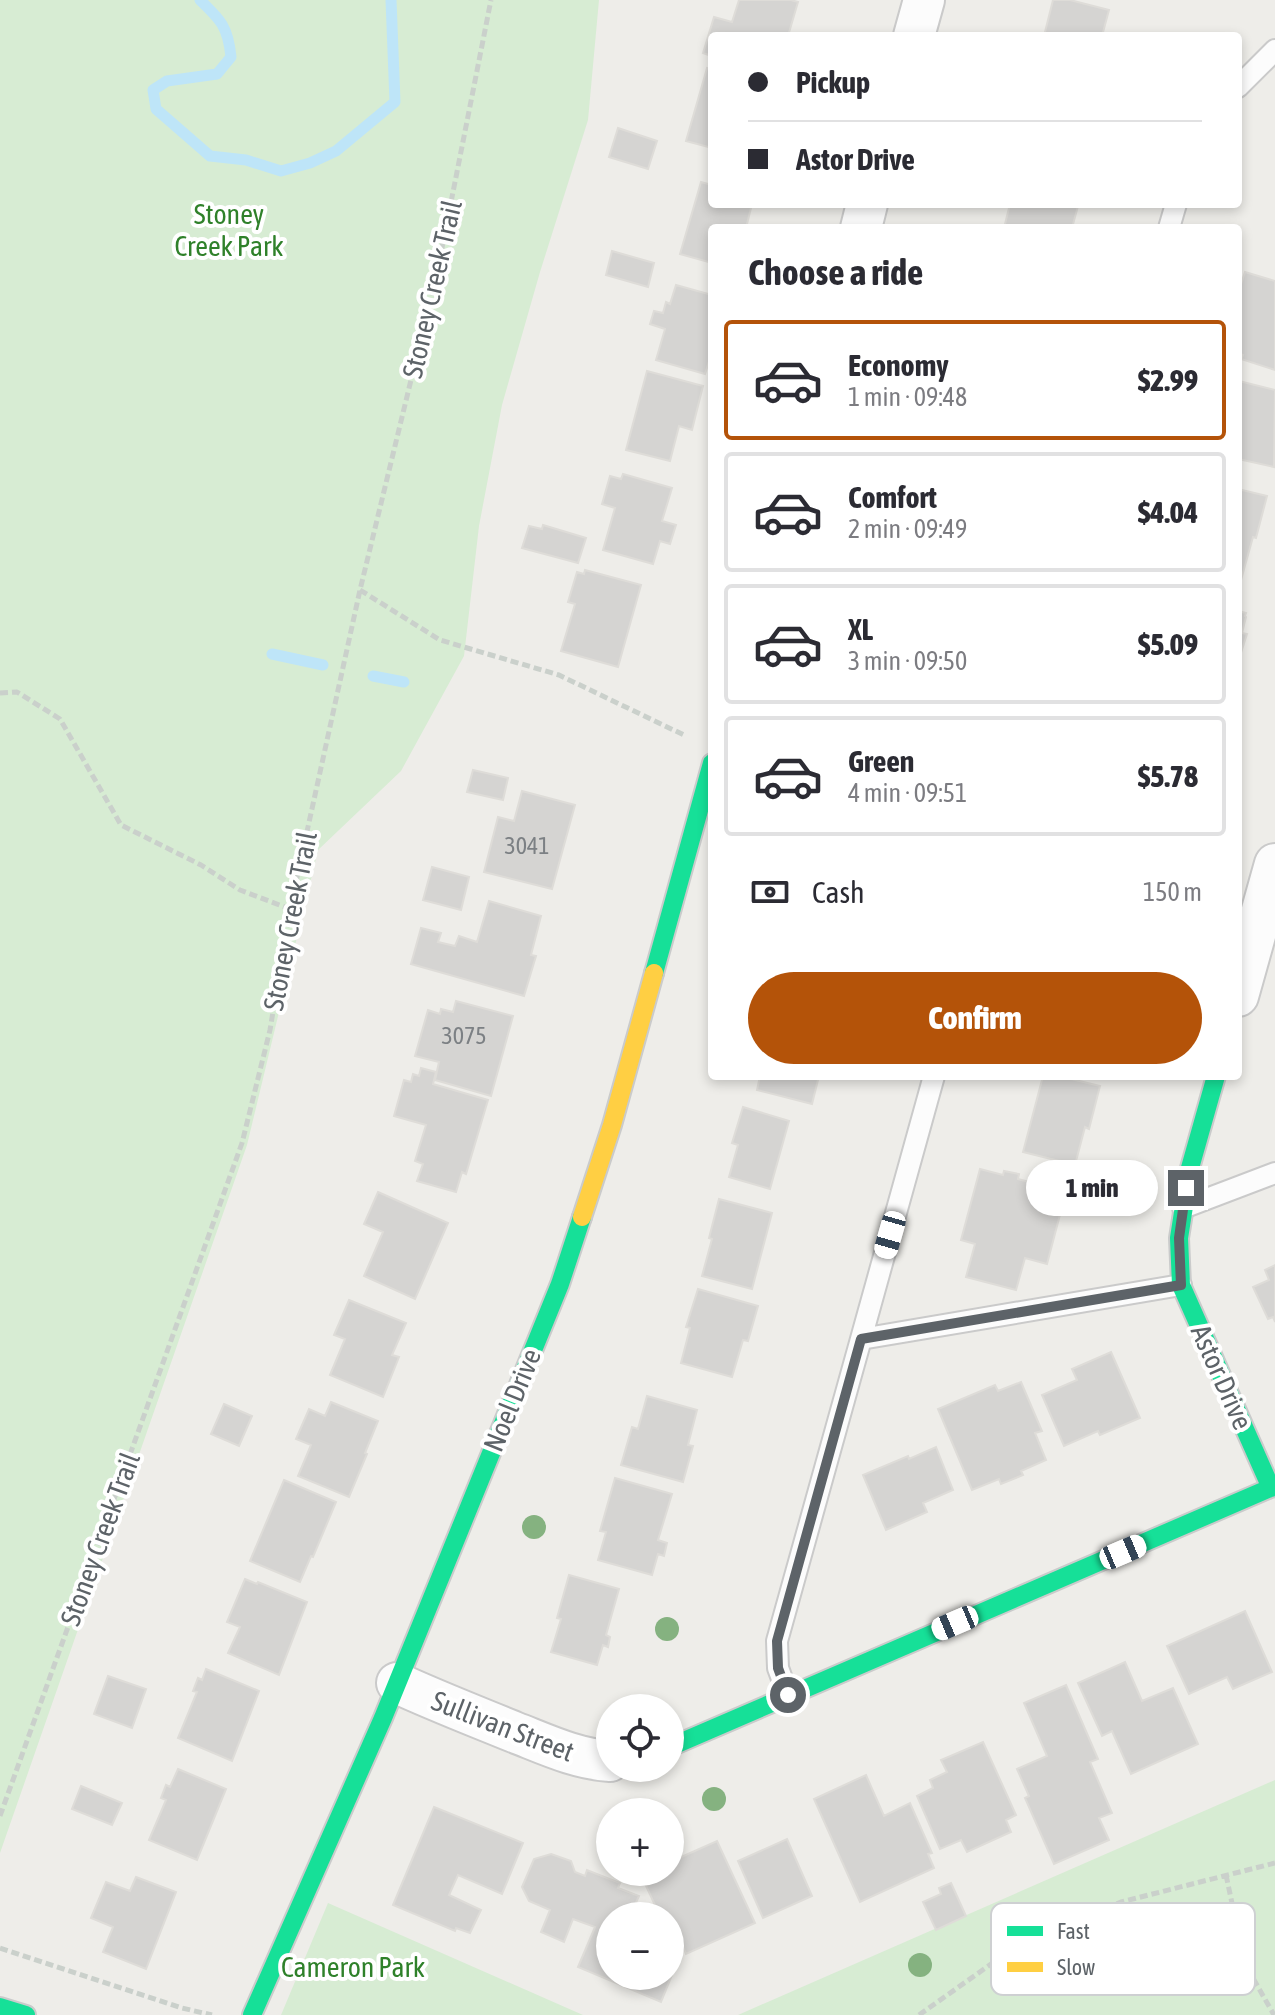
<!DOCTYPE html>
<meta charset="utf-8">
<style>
:root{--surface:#fff;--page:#f7f7f7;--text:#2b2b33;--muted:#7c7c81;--line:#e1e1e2;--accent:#b45309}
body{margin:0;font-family:"Asap Condensed",sans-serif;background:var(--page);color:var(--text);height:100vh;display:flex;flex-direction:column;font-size:30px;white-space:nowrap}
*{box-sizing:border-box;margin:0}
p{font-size:26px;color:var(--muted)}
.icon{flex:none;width:44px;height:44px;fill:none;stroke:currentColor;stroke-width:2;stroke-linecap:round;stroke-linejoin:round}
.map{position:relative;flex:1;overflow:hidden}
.drawer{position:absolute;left:708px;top:224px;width:534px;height:856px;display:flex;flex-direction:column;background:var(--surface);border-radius:8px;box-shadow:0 4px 12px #0003}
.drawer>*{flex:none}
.banner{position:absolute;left:708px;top:32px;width:534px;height:176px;border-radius:8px;box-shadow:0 4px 12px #0003;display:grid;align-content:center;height:176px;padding:0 40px;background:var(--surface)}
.tools{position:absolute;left:596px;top:1694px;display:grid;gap:16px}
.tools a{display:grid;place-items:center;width:88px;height:88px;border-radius:50%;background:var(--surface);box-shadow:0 4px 12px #0003;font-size:40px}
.end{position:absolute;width:36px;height:36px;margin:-18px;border:10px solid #5d6368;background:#fff;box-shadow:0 0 0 4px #fff}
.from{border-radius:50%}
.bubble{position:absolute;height:56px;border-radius:28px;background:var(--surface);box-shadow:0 4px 12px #0003;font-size:26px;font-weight:800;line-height:56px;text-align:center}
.car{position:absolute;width:24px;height:48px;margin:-24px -12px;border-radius:10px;box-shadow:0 0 6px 2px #0007;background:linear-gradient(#fff 24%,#345 0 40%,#fff 0 76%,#345 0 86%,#fff 0)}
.banner b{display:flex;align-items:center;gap:28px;height:76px;font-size:30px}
.banner b+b{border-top:2px solid var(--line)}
.banner i{width:20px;height:20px;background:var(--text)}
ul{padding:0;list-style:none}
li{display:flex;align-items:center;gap:24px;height:120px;margin:0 16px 12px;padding:0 24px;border:4px solid var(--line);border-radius:8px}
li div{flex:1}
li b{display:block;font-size:30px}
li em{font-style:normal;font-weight:800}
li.current{border-color:var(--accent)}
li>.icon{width:72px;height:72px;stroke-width:1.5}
h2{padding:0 40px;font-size:36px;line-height:96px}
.pay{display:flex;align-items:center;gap:20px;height:88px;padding:0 40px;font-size:30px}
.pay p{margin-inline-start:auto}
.button{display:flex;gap:16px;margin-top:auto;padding:16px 40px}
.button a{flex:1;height:92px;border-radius:48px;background:var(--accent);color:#fff;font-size:32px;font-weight:800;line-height:92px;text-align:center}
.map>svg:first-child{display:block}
.green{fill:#d7ecd3}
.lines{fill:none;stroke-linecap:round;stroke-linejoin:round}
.stream{stroke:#bee5f8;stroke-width:11}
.building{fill:#d5d4d2;stroke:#dedcd8;stroke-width:2}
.lane-casing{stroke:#cacaca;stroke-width:24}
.street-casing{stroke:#cacaca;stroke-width:44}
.fast-casing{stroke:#cacbcb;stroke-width:22}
.slow-casing{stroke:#cacbcb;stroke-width:22}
.path{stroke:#cad0cb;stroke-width:5;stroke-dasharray:8 4;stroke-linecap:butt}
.lane{stroke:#fcfcfc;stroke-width:20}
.street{stroke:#fcfcfc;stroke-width:40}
.fast{stroke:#16e098;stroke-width:18}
.slow{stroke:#ffcf43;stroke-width:18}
.tree{fill:#85b280}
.route{stroke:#5d6368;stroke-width:10}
.labels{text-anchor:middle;stroke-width:8;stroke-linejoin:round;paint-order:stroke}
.number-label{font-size:24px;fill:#7c8084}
.park-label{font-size:28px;fill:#2f812a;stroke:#fff}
.street-label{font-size:28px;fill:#5d6368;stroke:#fff}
.key{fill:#fff;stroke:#ced0d2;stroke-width:2}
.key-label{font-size:22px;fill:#5d6368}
</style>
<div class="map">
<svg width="1275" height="2015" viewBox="0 0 1275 2015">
<rect width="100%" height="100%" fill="#eeede9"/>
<path class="green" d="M0,0H599L588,120L540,272L502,405L479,526L464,656L401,771L318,850L247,1145L0,1853Z
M1275,1780V2015H738Z
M328,1903L583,2015H281Z"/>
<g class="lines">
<path class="stream" d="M200,0C221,20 228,27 231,57L217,74L167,81L153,90L156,109L210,156L246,160L281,171L310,163L336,151L395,102L391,0
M272,654L323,665
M373,676L404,682"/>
</g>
<path class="building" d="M739,0H791L798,2L788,36H712V56L703,53L714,17L732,22Z
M1053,0H1070L1109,10L1102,36H1044Z
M707,68L712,70V148L686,141Z
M618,128L657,141L648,169L609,157Z
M701,182L712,185V204H752L746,228H712V263L680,254Z
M1010,204H1070L1078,206L1072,228H1004Z
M612,251L654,263L648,287L606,275Z
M1245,272L1275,281V370L1241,359L1243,355L1238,353V293Z
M676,285L712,295V352L705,374L656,360L665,329L650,324L654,311L663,313L666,302L670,304Z
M647,371L703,386L692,430L679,426L670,461L626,450Z
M1239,381L1275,390L1274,467L1238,459Z
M623,474L672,488L662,521L676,525L670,544L660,541L653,564L603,550L615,508L602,504L610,476L621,479Z
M1238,489L1267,496L1256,538L1253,537L1241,580L1238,579Z
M543,525L586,538L578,563L522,548L529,526L542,529Z
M585,570L641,585L618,667L561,651L575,604L568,602L577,572L584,574Z
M1238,611L1246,613L1245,616L1246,617L1242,633L1247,634L1239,659Z
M473,770L508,778L503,800L467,792Z
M522,791L575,805L552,889L484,872L498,817L514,821Z
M432,867L469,877L461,910L423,900Z
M489,901L541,916L531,955L536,956L524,996L411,964L421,928L441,933L438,942L455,946L459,936L477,942Z
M456,1001L513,1016L491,1096L435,1080L439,1062L415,1056L428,1010L440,1014L441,1009L453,1012Z
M421,1068L436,1072L433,1084L488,1100L466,1174L462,1172L456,1192L417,1181L423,1164L415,1161L426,1125L394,1116L404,1080L411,1082L413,1074L419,1076Z
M760,1076H819L812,1104L757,1090Z
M1043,1076H1059L1100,1086L1089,1129L1085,1127L1075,1165L1023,1152Z
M743,1107L789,1121L770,1189L729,1177L738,1145L732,1143Z
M980,1169L1003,1175L1004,1171L1019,1174L1018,1179L1066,1192L1047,1264L1025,1258L1016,1290L966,1277L975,1244L961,1240Z
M378,1192L448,1223L415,1299L364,1276L383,1232L364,1224Z
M719,1199L772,1213L752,1289L702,1276L712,1239L709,1238Z
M1275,1265V1322L1273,1317L1268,1319L1253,1287L1269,1280L1265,1270Z
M698,1289L758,1306L748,1341L743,1340L732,1377L681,1363L690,1328L686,1327Z
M349,1300L406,1323L392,1355L399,1357L383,1397L330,1375L345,1339L334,1335Z
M1111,1352L1140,1418L1100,1435L1098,1431L1064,1446L1042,1395L1077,1380L1072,1369Z
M1021,1382L1042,1431L1035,1433L1046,1460L1021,1471L1023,1475L1001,1484L999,1479L972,1490L938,1409L995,1385L998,1391Z
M647,1396L697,1410L688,1445L693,1446L683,1482L621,1465L632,1427L638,1429Z
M331,1402L378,1421L365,1453L367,1454L349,1497L298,1476L311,1445L296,1439L309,1409L325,1416Z
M224,1404L252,1416L239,1446L211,1434Z
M936,1447L953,1490L923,1503L927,1512L886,1530L863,1475L908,1456L909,1459Z
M615,1478L672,1494L658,1540L667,1543L664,1556L658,1554L652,1575L598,1560L606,1532L600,1531Z
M284,1480L336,1502L313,1557L311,1556L300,1582L250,1561Z
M569,1575L619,1589L606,1635L610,1637L608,1647L603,1645L597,1665L551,1652L561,1619L557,1618Z
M245,1579L257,1584L258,1582L307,1602L279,1675L228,1653L240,1627L227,1622Z
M1245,1611L1272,1672L1233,1689L1227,1677L1189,1694L1167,1646Z
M1125,1662L1142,1701L1173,1688L1198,1744L1131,1774L1112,1731L1102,1736L1078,1683Z
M206,1669L259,1691L232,1761L178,1738L197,1692L193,1691L198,1678L202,1680Z
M108,1676L146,1689L132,1728L94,1714Z
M1066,1685L1098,1759L1090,1762L1112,1813L1099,1818L1109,1840L1054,1864L1025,1798L1029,1796L1017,1769L1047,1756L1024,1703Z
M983,1742L1016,1815L1006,1820L1011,1832L967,1852L961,1840L940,1849L917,1796L933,1788L930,1780L947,1772L941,1760Z
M178,1769L226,1789L197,1860L149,1840L166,1800L161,1798L166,1785L170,1787Z
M866,1775L884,1816L910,1803L932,1853L928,1854L934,1868L860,1902L814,1799Z
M81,1786L122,1803L112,1825L72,1809Z
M434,1807L523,1843L502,1894L458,1875L449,1895L481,1910L470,1933L456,1928L455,1931L393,1905Z
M787,1839L812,1896L763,1918L738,1861Z
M717,1841L755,1923L686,1954L670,1916L668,1914L660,1916L641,1875L649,1872H670V1862Z
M551,1854L571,1861L575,1872L585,1876L587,1870L620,1883L618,1888L639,1896L634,1907L645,1912L647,1916H610V1976H670V1971L672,1975L661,2002L578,1967L595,1927L573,1919L564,1942L541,1932L550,1910L529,1901L522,1887L534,1859Z
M136,1877L176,1892L146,1969L103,1952L113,1927L91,1918L106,1882L130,1891Z
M951,1883L966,1916L936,1930L923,1902L941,1894L939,1888Z"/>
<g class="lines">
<defs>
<path id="lane" d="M1238,87L1275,50
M1169,228L1176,204
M934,1076L861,1339L1181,1285
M1183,1208L1275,1173
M788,1695L778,1668L777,1641L861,1339"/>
<path id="street" d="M914,36L924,0
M861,228L867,204
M1238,996L1275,864
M397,1683C436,1701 475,1716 514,1732C545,1744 576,1759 610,1761"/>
<path id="fast" d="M654,973L712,763
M1216,1076L1190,1168L1179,1238L1181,1285L1271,1488
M670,1747L1275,1486
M0,2007L26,2015
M252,2015L383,1718L560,1284L582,1217"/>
<path id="slow" d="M582,1217L612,1125L654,973"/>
</defs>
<use href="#lane" class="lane-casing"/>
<use href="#street" class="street-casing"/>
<use href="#fast" class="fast-casing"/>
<use href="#slow" class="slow-casing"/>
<path class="path" d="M360,590L440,640L559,675L686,736
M0,693L17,692L60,719L121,825L201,865L240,890L290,909
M0,1816L242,1143L270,1030L290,909L360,590L437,273L491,0
M1226,1875L1245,1964L1274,2015
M0,1948L182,2008L212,2015
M919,2015L1001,1957L1031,1940L1121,1902L1275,1863"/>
<use href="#lane" class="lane"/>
<use href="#street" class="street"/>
<use href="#fast" class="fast"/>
<use href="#slow" class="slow"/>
</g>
<g class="tree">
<circle cx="534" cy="1527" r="12"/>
<circle cx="667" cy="1629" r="12"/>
<circle cx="714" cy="1799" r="12"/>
<circle cx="920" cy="1965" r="12"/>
</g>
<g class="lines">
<path class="route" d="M788,1695L778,1668L777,1641L861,1339L1181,1285L1179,1238L1186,1188"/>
</g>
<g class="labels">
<g class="number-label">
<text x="527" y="854">3041</text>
<text x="464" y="1044">3075</text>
</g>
<g class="park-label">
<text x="229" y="224">Stoney<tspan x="229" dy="32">Creek Park</tspan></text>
<text x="353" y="1977">Cameron Park</text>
</g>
<g class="street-label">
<text transform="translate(432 289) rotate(-77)" y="10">Stoney Creek Trail</text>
<text transform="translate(290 921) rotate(-79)" y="10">Stoney Creek Trail</text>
<text transform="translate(1222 1377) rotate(66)" y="10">Astor Drive</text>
<text transform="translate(512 1400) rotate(-68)" y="10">Noel Drive</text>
<text transform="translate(100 1539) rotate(-70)" y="10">Stoney Creek Trail</text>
<text transform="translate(503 1726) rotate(21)" y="10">Sullivan Street</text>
</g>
</g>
<rect x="991" y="1903" width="264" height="92" rx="12" class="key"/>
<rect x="1007" y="1926" width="36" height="10" fill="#16e098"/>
<rect x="1007" y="1962" width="36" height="10" fill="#ffcf43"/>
<g class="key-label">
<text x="1057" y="1939">Fast</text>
<text x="1057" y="1975">Slow</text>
</g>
</svg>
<div class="tools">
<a><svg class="icon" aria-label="locate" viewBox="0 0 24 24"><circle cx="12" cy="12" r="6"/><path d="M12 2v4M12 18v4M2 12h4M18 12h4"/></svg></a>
<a>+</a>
<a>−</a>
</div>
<i class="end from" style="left:788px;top:1695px"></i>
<i class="end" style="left:1186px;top:1188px"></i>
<div class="bubble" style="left:1026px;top:1160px;width:132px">1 min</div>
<i class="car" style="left:890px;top:1235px;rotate:196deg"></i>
<i class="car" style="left:1123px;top:1552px;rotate:67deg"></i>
<i class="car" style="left:955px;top:1623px;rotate:247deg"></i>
<div class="banner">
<b><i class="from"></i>Pickup</b>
<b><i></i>Astor Drive</b>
</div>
<section class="drawer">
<h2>Choose a ride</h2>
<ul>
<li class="current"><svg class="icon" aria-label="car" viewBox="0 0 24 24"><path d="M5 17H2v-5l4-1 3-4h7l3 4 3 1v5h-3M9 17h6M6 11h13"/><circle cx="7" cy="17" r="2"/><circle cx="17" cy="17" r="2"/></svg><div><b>Economy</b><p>1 min · 09:48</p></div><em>$2.99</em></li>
<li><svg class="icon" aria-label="car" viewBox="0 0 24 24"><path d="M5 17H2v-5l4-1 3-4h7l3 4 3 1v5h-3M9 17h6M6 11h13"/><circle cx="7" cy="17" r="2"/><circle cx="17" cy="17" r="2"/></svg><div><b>Comfort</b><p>2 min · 09:49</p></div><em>$4.04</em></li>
<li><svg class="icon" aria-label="car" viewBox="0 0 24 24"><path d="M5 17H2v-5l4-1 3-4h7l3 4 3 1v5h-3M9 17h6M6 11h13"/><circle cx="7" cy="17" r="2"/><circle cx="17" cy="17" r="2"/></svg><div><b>XL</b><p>3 min · 09:50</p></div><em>$5.09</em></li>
<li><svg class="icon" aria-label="car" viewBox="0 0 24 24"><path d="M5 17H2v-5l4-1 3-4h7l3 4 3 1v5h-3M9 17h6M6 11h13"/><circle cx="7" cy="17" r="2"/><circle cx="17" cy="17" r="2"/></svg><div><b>Green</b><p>4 min · 09:51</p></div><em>$5.78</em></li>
</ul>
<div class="pay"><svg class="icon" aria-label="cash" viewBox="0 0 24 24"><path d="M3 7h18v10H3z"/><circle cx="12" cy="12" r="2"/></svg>Cash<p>150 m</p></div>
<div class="button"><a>Confirm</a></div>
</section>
</div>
